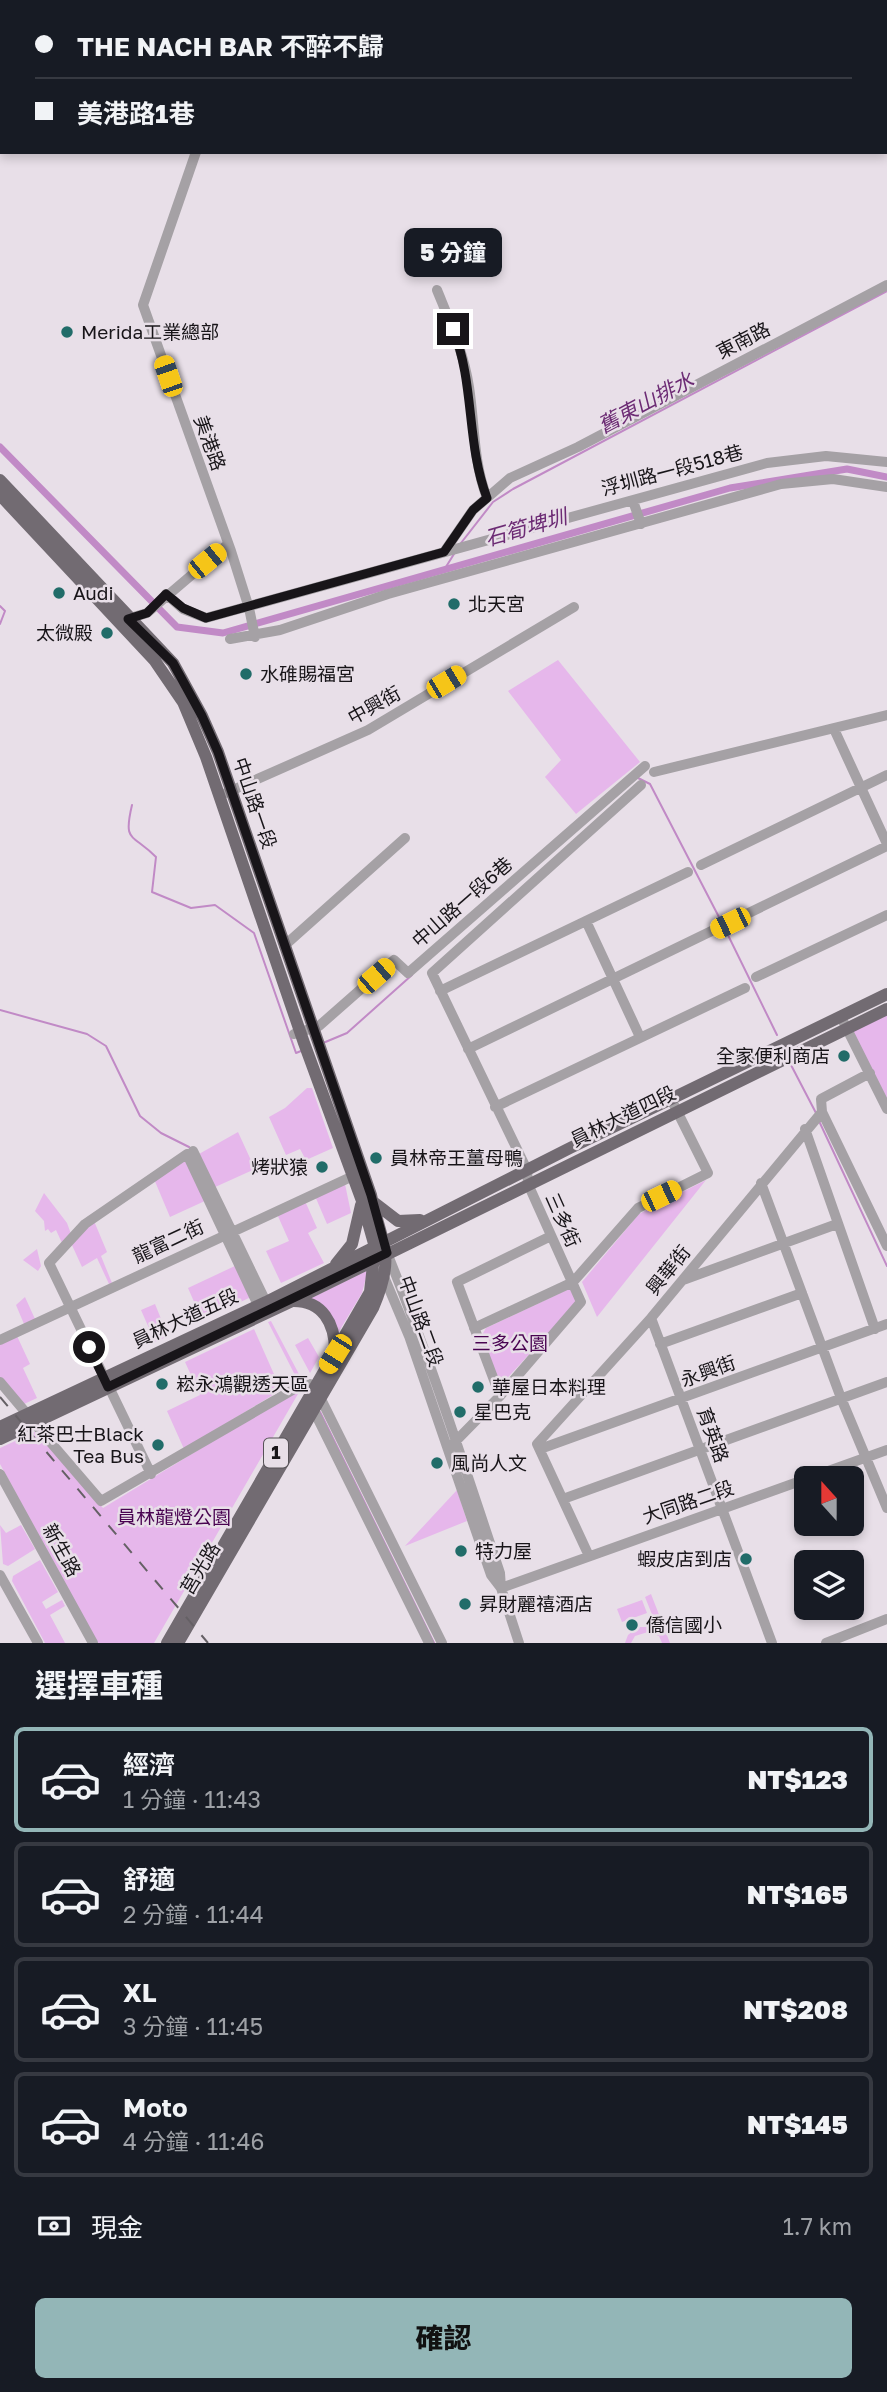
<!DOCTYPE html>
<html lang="zh-TW">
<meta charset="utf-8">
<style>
:root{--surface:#171b24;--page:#242831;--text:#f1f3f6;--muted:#9ea1a6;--line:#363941;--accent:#93b6b7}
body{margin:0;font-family:"Golos Text","Noto Sans TC",sans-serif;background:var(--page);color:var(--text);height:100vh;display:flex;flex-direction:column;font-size:26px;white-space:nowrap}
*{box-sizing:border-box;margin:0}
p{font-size:23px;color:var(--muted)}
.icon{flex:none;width:38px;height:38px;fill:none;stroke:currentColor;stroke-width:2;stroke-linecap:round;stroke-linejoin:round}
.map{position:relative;height:1643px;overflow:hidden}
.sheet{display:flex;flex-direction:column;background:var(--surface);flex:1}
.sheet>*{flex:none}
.guide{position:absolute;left:0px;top:0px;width:887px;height:154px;box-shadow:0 4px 10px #0003;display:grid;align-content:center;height:154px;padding:0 35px;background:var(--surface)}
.needle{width:46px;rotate:339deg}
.buttons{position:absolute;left:794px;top:1466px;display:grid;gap:14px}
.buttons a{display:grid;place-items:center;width:70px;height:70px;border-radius:10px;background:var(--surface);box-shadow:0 4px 10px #0003;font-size:35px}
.end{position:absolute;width:32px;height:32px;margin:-16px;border:9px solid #181519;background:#fff;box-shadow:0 0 0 4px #fff}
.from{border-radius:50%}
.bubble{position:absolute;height:49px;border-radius:10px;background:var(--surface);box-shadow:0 4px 10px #0003;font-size:23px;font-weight:800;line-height:49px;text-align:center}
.car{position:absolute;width:21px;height:42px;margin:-21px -10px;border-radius:9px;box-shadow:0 0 5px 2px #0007;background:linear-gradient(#f5c518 24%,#345 0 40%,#f5c518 0 76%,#345 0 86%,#f5c518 0)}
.guide b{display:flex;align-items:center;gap:24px;height:66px;font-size:26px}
.guide b+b{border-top:2px solid var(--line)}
.guide i{width:18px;height:18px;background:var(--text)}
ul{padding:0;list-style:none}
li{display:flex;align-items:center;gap:21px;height:105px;margin:0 14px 10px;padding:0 21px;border:4px solid var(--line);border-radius:10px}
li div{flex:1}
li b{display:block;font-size:26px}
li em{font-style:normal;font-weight:800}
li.selected{border-color:var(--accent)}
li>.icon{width:63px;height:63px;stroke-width:1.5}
h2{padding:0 35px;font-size:32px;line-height:84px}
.pay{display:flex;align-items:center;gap:18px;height:77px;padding:0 35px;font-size:26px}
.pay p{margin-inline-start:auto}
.cta{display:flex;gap:14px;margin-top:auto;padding:14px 35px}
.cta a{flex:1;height:80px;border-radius:10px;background:var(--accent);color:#111;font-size:28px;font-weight:800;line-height:80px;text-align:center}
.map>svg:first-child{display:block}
.green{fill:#e6b7eb}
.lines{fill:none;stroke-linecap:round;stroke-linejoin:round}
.stream{stroke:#c18ac6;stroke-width:2}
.canal{stroke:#c18ac6;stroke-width:7}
.minor{stroke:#a5a1a5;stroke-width:10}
.major{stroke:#726b72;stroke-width:12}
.rail{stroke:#656065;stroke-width:2;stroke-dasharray:12 12;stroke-linecap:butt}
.route{stroke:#181519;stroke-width:9}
.poi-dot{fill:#216c69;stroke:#e8dfe8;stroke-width:2.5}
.labels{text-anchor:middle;stroke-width:5;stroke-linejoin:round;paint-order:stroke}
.shield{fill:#e8dfe8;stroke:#565257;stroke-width:2}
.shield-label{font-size:18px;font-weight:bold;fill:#181519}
.poi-label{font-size:19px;fill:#181519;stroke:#e8dfe8;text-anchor:start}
.street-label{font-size:19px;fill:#181519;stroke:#e8dfe8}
.park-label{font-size:19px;fill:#490351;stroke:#e8dfe8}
.water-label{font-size:21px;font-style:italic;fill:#6c2b74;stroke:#e8dfe8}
</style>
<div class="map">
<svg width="887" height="1643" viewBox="0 0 887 1643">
<rect width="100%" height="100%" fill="#e8dfe8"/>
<path class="green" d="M558,660L640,762L576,814L545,777L561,760L508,691Z
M887,1009V1109L846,1029Z
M307,1088H312L333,1148L306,1160L300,1149L286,1155L269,1117L285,1108Z
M238,1132L255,1169L213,1188L199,1154Z
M184,1160L189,1162L207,1200L170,1217L154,1179Z
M706,1180L597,1317L582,1282L639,1214Z
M345,1184L351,1213L327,1224L315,1196Z
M44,1193L67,1223L71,1234L62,1243L56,1230L51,1233L48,1229L45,1231L44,1221L35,1211Z
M305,1201L317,1228L308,1233L324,1263L281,1283L266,1251L289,1241L277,1214Z
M94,1221L107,1252L101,1256L112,1283L109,1284L97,1258L82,1267L71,1243Z
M37,1249L41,1266L38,1271L23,1260Z
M237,1265L251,1297L202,1320L188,1288Z
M368,1270L362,1293L338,1333L307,1300Z
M571,1288L579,1300L500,1386L482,1335L486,1328Z
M25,1297L35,1319L24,1324L16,1305Z
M155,1304L168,1336L155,1342L141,1310Z
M271,1321L301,1378L298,1381L268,1322Z
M254,1329L281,1390L184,1449L167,1411L200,1395L185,1362Z
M17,1336L30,1364L23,1368L37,1398L22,1405L0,1378V1344Z
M308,1338L319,1357L310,1373L295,1345Z
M302,1387L154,1643H97L0,1464V1448L37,1431L103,1508Z
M457,1490L467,1521L405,1546Z
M0,1525L6,1533L21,1525L35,1549L8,1566L3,1564Z
M40,1560L58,1592L42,1602L46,1609L62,1600L65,1606L50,1615L65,1643H45L12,1581L13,1576Z
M651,1594L670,1643H662L659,1636L648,1632L635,1636L631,1643H625L628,1635L638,1627H657L645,1597Z
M642,1600L647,1613L622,1622L617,1609Z"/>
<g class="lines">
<path class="stream" d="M461,543L493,502L513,489L887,291
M444,570L454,554
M0,606L5,611L0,624
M638,778L650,784L721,921
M132,805C123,843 132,833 156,857L152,892L191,908L215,905L254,933L296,1053L301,1051
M725,929L777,1035
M0,1010L87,1034L106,1046L140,1116L161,1133L189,1147
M323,1043L347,1033L412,975
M791,1065L816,1113
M819,1121L887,1266
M320,1412L434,1643"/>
<path class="canal" d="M0,447L177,627L223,633L730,488L847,469L887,477"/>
<path class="minor" d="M332,2L334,0
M434,2L437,0
M196,152L143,305L231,551L249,608L255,637
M437,290C450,322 464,353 469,387C475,426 473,461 487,498
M633,501L641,524
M444,552L473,510L510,478L578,447L887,285
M166,594L183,609L206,618L767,463L826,456L887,462
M127,619L147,613L228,544
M230,639L280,630L388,594L781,484L833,479L887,487
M834,729L887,844
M654,772L887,715
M226,793L368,730L574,607
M701,865L887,775
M586,921L640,1037
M284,946L405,838
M756,977L887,915
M440,991L688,872
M841,1017L887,1109
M294,1034L319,1026L394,960L408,973L645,766
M468,1049L887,846
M495,1107L745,988
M822,1112L887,1246
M805,1129L875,1329
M193,1151L266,1302
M761,1183L841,1398L887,1508
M387,1253C430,1358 464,1466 500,1573L501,1588L519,1643
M382,1272L409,1336L491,1575L501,1588
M683,1280L837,1224
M651,1318L772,1643
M474,1328L573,1282L638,1208L708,1173L671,1099
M0,1340L353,1176
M660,1344L802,1293
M0,1382L27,1414
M500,1396L457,1282L551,1236
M312,1407L429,1643
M34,1423L101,1501L296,1388L310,1384L315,1387L442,1643
M448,1449L500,1396L581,1302L528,1184L527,1170L432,973L641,785
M540,1449L887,1324
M0,1474L93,1643
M151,1474L49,1263L85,1224L187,1154L258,1305
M563,1499L887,1382
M589,1556L537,1444L651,1318L822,1112L821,1099L870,1073
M0,1575L38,1643
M501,1588L887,1450
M826,1643L887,1619"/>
<path class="major" d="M0,480L173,663L202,716L218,752L371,1195C382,1246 396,1255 373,1308L178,1643
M0,495L155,661L183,702L206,757L304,1043L362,1201L375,1247L370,1292L167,1643
M372,1201L398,1221L420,1220
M336,1264L352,1244L361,1205
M292,1301C323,1300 335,1324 335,1351
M0,1427L266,1302L570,1148L887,994
M0,1439L292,1301L887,1009"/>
<path class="rail" d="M0,1397L208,1643"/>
</g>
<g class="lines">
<path class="route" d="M89,1347L108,1387L387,1253L371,1195L218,752L202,716L173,663L128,619L147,613L166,594L183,608L206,618L444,552L473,510L487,498C466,443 475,384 453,329"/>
</g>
<g class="poi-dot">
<circle cx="67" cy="332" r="7"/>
<circle cx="59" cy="593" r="7"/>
<circle cx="454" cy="604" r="7"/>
<circle cx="107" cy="633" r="7"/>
<circle cx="246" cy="674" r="7"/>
<circle cx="844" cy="1056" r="7"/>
<circle cx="376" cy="1158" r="7"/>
<circle cx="322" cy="1167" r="7"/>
<circle cx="162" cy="1384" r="7"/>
<circle cx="478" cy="1387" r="7"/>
<circle cx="460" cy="1412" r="7"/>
<circle cx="158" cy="1445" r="7"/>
<circle cx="437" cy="1463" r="7"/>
<circle cx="461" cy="1551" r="7"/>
<circle cx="746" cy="1559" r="7"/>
<circle cx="465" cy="1604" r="7"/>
<circle cx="632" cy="1625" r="7"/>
</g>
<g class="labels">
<rect class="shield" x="264" y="1438.5" width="24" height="29" rx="5"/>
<g class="shield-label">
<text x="276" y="1459">1</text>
</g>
<g class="poi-label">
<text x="81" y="339">Merida工業總部</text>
<text x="73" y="600">Audi</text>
<text x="468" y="611">北天宮</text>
<text x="93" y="640" text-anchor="end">太微殿</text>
<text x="260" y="681">水碓賜福宮</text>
<text x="830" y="1063" text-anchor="end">全家便利商店</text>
<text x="390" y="1165">員林帝王薑母鴨</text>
<text x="308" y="1174" text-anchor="end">烤狀猿</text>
<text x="176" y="1391">崧永鴻觀透天區</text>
<text x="492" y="1394">華屋日本料理</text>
<text x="474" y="1419">星巴克</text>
<text x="144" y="1441" text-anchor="end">紅茶巴士Black<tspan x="144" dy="22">Tea Bus</tspan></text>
<text x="451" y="1470">風尚人文</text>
<text x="475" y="1558">特力屋</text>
<text x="732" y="1566" text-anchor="end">蝦皮店到店</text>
<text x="479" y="1611">昇財麗禧酒店</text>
<text x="646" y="1632">僑信國小</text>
</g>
<g class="street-label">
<text transform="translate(743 340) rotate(-27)" y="7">東南路</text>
<text transform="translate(210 443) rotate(70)" y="7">美港路</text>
<text transform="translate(672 470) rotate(-15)" y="7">浮圳路一段518巷</text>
<text transform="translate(374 705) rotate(-29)" y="7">中興街</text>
<text transform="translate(255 803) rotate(71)" y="7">中山路一段</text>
<text transform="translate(462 902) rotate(-41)" y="7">中山路一段6巷</text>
<text transform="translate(623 1116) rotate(-26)" y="7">員林大道四段</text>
<text transform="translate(563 1220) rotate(66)" y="7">三多街</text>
<text transform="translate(168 1241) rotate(-25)" y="7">龍富二街</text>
<text transform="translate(668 1270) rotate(-51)" y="7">興華街</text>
<text transform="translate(185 1318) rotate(-25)" y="7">員林大道五段</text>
<text transform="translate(421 1321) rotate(70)" y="7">中山路二段</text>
<text transform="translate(708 1371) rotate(-20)" y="7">永興街</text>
<text transform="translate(713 1435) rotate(70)" y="7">育英路</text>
<text transform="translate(688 1502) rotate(-19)" y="7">大同路二段</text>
<text transform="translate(62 1550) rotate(61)" y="7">新生路</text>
<text transform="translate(200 1568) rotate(-59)" y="7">莒光路</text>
</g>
<g class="park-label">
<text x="510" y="1350">三多公園</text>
<text x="174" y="1524">員林龍燈公園</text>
</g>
<g class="water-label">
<text transform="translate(646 403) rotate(-28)" y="7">舊東山排水</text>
<text transform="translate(526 528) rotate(-16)" y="7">石筍埤圳</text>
</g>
</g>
</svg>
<div class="buttons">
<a><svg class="needle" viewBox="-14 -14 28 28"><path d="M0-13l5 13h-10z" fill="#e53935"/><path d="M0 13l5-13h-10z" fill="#9ea1a6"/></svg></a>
<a><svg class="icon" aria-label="layers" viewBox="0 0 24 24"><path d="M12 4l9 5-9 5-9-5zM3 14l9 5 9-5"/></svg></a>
</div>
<i class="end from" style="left:89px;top:1347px"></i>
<i class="end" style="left:453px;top:329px"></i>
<div class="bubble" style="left:404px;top:228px;width:98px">5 分鐘</div>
<i class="car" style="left:168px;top:376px;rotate:341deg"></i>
<i class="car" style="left:207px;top:561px;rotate:51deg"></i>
<i class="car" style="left:446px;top:682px;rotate:59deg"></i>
<i class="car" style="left:730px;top:923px;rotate:244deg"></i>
<i class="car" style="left:376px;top:976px;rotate:49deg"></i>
<i class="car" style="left:661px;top:1196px;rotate:64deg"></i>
<i class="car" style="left:335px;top:1354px;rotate:212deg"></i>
<div class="guide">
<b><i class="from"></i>THE NACH BAR 不醉不歸</b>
<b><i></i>美港路1巷</b>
</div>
</div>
<section class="sheet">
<h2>選擇車種</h2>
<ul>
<li class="selected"><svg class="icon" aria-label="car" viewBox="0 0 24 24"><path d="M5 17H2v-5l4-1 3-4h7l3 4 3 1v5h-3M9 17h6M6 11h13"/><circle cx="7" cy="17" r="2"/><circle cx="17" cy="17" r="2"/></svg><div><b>經濟</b><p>1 分鐘 · 11:43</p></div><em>NT$123</em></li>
<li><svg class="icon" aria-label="car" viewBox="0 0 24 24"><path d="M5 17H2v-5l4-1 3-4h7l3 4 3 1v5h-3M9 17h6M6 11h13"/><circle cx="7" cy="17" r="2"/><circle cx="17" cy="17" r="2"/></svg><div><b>舒適</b><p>2 分鐘 · 11:44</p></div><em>NT$165</em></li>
<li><svg class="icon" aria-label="car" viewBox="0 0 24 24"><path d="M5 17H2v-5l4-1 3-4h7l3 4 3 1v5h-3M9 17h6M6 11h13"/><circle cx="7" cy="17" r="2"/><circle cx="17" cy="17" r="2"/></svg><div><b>XL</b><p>3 分鐘 · 11:45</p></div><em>NT$208</em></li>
<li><svg class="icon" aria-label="car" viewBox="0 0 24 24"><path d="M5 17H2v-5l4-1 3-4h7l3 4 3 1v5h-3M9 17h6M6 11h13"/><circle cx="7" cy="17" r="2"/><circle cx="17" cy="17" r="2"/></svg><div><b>Moto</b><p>4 分鐘 · 11:46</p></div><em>NT$145</em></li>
</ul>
<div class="pay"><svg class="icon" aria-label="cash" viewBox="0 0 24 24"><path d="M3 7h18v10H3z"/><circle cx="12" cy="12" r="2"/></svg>現金<p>1.7 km</p></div>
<div class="cta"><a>確認</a></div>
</section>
